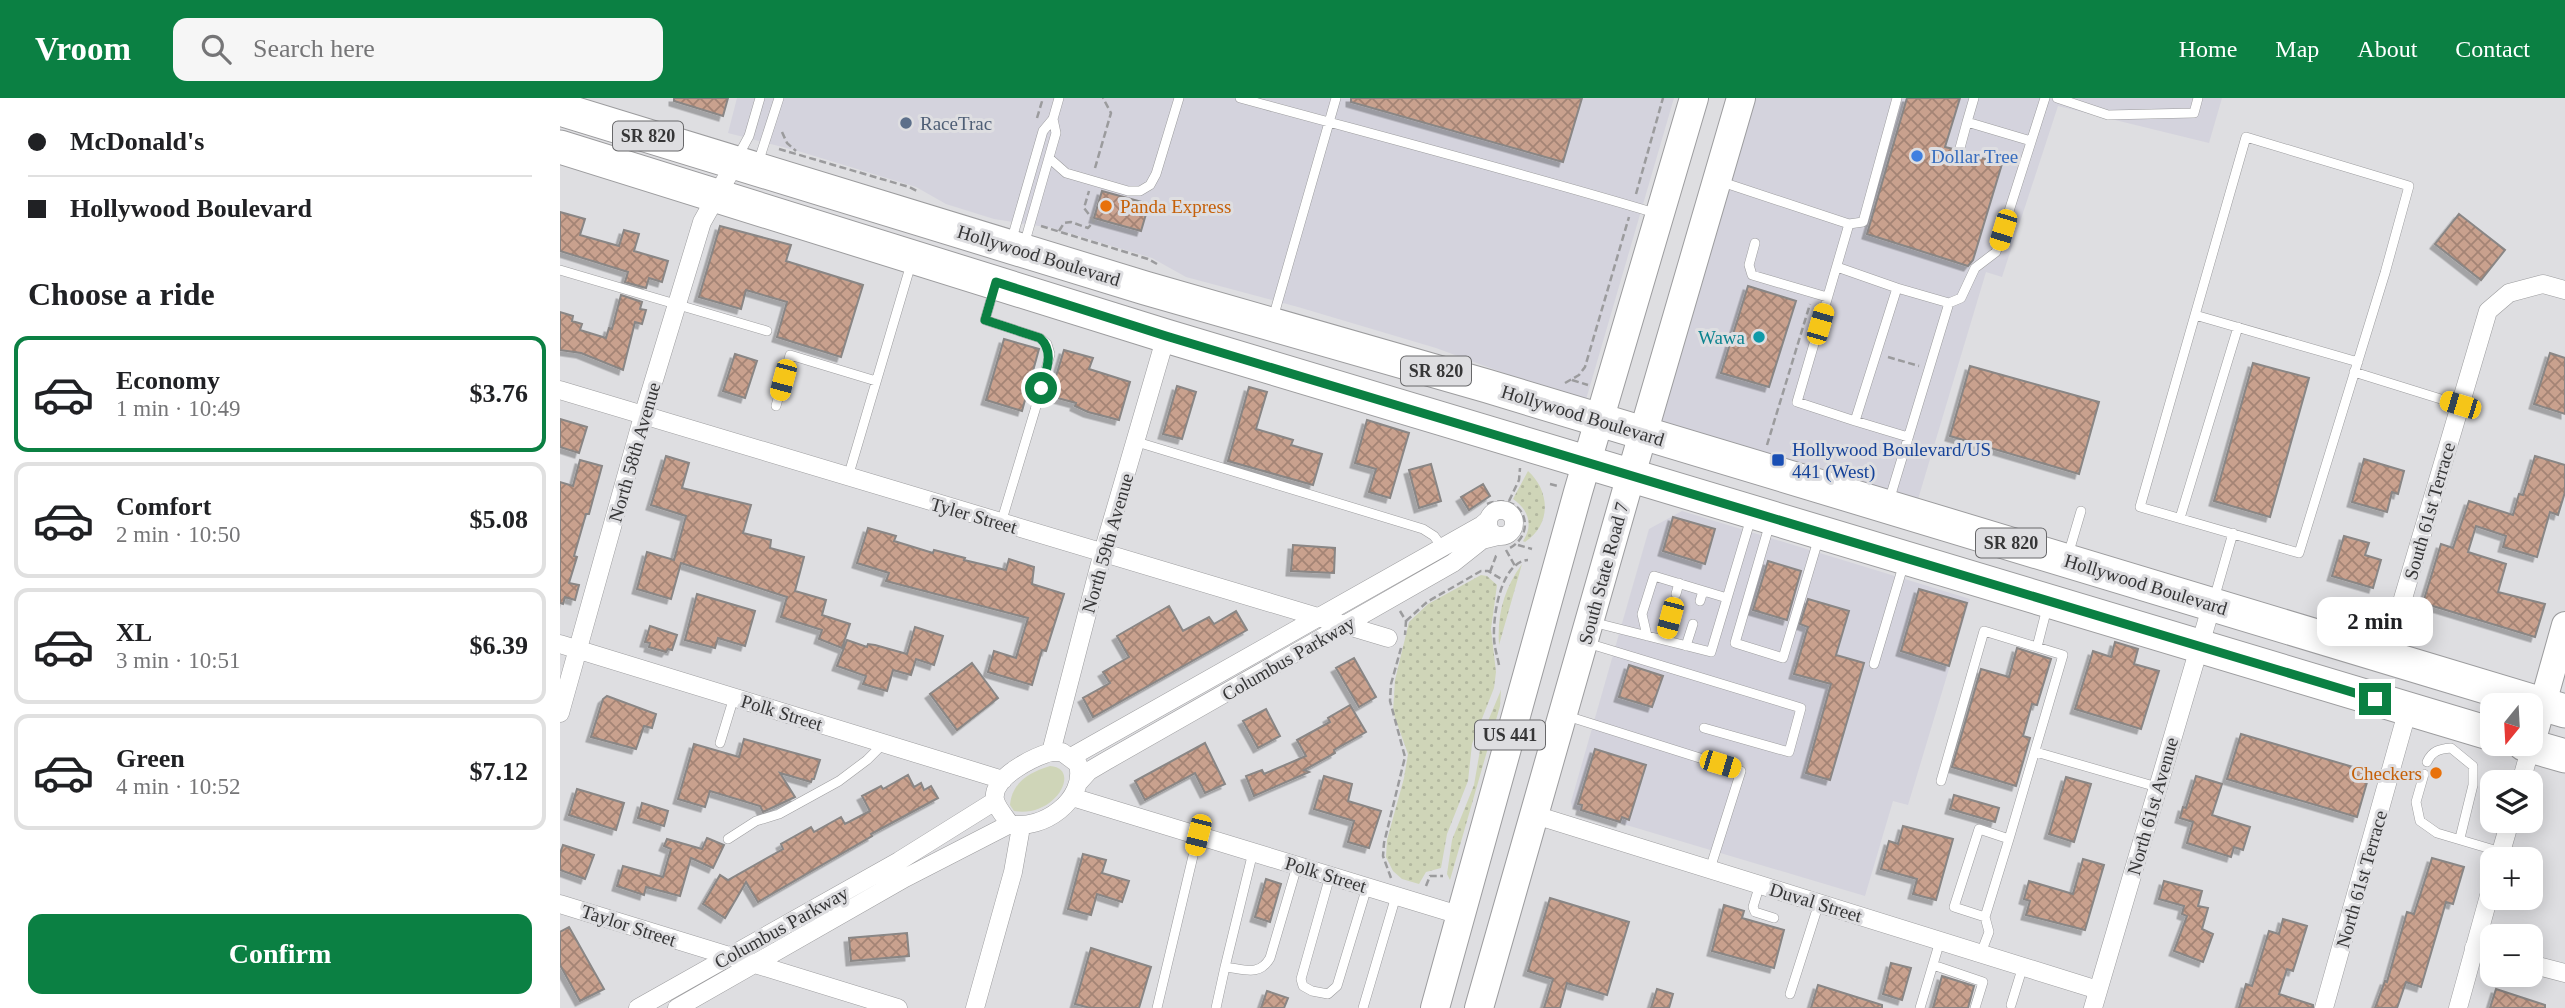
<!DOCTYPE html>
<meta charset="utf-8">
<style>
:root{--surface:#fff;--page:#f6f6f6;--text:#202124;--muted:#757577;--line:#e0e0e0;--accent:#0b8043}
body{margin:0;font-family:"Times New Roman",serif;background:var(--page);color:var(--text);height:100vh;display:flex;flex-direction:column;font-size:26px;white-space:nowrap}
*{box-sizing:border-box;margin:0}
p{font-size:23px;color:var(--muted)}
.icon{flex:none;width:38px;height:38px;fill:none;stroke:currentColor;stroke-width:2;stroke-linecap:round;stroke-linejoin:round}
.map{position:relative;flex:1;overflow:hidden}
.drawer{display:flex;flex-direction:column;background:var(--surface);width:560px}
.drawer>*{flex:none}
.banner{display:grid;align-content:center;height:154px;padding:0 28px;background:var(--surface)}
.needle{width:46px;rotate:198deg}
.fabs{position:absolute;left:1920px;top:595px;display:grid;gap:14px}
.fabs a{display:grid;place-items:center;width:63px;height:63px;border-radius:14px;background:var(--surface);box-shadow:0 4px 18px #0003;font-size:35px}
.end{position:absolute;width:32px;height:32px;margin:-16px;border:9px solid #0b8043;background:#fff;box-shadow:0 0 0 4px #fff}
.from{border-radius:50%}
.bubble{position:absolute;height:49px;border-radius:14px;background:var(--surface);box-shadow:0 4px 18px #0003;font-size:23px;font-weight:800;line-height:49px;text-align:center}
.car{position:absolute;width:21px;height:42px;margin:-21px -10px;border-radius:9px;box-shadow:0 0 5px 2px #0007;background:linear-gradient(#f5c518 24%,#345 0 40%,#f5c518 0 76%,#345 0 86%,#f5c518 0)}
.banner b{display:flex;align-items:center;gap:24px;height:66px;font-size:26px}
.banner b+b{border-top:2px solid var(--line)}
.banner i{width:18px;height:18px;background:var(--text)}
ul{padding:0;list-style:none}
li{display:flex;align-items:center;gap:21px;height:116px;margin:0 14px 10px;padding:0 14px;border:4px solid var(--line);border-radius:14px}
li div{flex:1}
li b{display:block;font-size:26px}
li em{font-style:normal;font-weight:800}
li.active{border-color:var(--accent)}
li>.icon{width:63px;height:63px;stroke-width:1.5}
h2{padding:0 28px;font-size:32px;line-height:84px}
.button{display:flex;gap:14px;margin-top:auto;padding:14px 28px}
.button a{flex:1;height:80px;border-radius:14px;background:var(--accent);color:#fff;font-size:28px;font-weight:800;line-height:80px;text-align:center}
header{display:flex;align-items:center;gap:42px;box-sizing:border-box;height:98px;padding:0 35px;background:var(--accent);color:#fff}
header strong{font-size:33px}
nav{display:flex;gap:38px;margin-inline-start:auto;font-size:24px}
.search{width:490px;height:63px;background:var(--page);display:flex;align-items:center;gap:18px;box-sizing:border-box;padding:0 24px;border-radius:14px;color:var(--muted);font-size:26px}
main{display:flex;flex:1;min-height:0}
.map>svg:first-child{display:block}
.built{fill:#d4d3dd}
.grass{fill:url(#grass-dots)}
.park{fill:#cfd5b8}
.building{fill:url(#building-cross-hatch);stroke:#898685;stroke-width:2;filter:url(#shadow)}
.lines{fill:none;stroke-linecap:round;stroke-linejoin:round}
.lane-casing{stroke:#9c9c9e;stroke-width:10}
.street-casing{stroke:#9c9c9e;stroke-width:19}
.secondary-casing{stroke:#9c9c9e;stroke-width:28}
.primary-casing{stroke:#9c9c9e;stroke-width:30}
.highway-casing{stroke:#9c9c9e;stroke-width:35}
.path{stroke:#9b9b9d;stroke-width:2.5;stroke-dasharray:7 3.5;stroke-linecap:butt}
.lane{stroke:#fff;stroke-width:9}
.street{stroke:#fff;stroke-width:18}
.secondary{stroke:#fff;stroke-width:26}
.primary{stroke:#fff;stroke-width:28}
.highway{stroke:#fff;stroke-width:33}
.route{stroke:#0b8043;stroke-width:9}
.service-dot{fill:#5c6f8a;stroke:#dedee1;stroke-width:2.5}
.shop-dot{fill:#3f7fe0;stroke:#dedee1;stroke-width:2.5}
.food-dot{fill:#e8710a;stroke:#dedee1;stroke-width:2.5}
.culture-dot{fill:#0f9aa8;stroke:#dedee1;stroke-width:2.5}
.transit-dot{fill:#1a4fb4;stroke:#dedee1;stroke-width:2.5}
.labels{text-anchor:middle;stroke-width:6;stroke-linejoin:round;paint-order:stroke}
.shield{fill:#dedee1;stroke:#68686a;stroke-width:2}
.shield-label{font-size:18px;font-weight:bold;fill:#363637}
.service-label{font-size:19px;fill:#4e5e75;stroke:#dedee1;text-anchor:start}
.shop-label{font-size:19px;fill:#366cbe;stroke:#dedee1;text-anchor:start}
.food-label{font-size:19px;fill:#c56008;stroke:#dedee1;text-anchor:start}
.street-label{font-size:19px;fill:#363637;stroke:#dedee1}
.culture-label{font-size:19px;fill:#0d838f;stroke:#dedee1;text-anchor:end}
.transit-label{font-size:19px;fill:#164399;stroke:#dedee1;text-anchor:start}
</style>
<header>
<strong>Vroom</strong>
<div class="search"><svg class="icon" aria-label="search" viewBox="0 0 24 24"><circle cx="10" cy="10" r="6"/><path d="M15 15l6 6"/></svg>Search here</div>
<nav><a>Home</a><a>Map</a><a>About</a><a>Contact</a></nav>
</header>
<main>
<section class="drawer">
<div class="banner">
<b><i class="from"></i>McDonald's</b>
<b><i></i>Hollywood Boulevard</b>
</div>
<h2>Choose a ride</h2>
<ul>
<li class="active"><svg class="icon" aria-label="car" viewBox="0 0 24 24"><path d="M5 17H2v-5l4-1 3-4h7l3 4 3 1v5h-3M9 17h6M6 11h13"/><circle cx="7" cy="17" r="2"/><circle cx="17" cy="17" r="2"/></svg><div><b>Economy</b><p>1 min · 10:49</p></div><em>$3.76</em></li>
<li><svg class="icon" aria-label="car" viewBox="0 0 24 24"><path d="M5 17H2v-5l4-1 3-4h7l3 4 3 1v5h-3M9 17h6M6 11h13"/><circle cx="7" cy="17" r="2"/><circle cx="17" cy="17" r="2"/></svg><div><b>Comfort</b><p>2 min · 10:50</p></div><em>$5.08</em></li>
<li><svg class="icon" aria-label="car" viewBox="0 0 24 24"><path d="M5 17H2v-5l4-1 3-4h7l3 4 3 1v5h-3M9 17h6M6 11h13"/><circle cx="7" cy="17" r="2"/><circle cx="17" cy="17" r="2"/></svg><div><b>XL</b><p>3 min · 10:51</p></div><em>$6.39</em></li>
<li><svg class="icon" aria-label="car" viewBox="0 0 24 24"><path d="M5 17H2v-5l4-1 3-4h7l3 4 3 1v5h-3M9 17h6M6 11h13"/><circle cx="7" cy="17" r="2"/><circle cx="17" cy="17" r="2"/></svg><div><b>Green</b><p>4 min · 10:52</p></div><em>$7.12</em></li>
</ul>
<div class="button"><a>Confirm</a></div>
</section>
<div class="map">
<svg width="2005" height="910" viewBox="0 0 2005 910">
<defs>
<pattern id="grass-dots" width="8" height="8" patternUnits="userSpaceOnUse" patternTransform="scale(1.75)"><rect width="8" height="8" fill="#cfd5b8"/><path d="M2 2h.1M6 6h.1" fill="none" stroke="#b2b79f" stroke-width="1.8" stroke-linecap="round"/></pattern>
<pattern id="building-cross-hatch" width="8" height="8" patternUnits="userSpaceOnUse" patternTransform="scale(1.75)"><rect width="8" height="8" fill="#c9a18e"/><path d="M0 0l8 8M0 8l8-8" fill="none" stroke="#a48475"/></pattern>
<filter id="shadow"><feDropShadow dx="-4.5" dy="4.5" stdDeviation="0" flood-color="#0004"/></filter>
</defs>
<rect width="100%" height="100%" fill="#dedee1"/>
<path class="built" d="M177,0H1114L1025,305L876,250L738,209L626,179L592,160L492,130L434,121L386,106L356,89L238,53L168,35Z
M1188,0H1662L1649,45L1498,8L1442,179L1426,174L1356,408L1086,325Z
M1122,413L1410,501L1348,707L1333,703L1305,798L1016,712L1012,709L1011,704L1089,431Z"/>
<path class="grass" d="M968,373C990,393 992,426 965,444L963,443C974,427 968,411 953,401Z
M962,466L939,547C937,516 944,491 962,466Z
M921,477L927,478L937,487L931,531L936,574L934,590L912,646L908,683L887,736L881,770L866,774L859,786L842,781L833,773L826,759L827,742L844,680L848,656L833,614L835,582L849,524L868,506Z
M941,592L940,608L890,782L887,776L892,742L914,687L923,635Z"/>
<path class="park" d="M490,668C522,670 496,720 454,713L450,707C452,684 470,674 490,668Z"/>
<path class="building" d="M114,0H168L163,18L114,3Z
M791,0H1022L1003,64L791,4Z
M1347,0H1400L1385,49L1393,51L1398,56L1405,55L1442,66L1413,162L1408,168L1307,136Z
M542,93L589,106L581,133L534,120Z
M0,114L25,121L20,137L59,148L64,132L79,136L74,153L108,163L102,184L89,180L86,190L65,184L68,174L0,153Z
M1899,116L1945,152L1921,182L1875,146Z
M160,128L231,147L226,163L303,187L281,259L217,239L227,204L186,192L181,211L139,199Z
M1188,188L1236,203L1209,289L1161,275Z
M61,197L82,204L80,211L86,212L82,226L75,224L63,272L21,255L0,252V214L13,218L12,223L22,226L20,232L46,240L49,230L52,231Z
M444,241L479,251L462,313L426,302Z
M504,252L533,260L529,271L570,284L559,322L528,314L515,308L516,305L490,298Z
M1990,255L2005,260V316L1974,306Z
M175,256L197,263L185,300L163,293Z
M1693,265L1749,280L1710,419L1654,403Z
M1410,268L1539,304L1519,376L1390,338Z
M617,288L636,294L622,341L603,336Z
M689,289L707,294L696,331L733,342L731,347L762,356L753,387L668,363Z
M0,321L27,329L19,355L0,349Z
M807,322L849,335L830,400L809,394L816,371L795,365Z
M106,358L129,365L122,390L191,407L183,435L211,442L210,450L244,459L235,493L266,502L262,517L290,526L282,550L259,541L262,532L221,519L227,499L121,465L111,501L77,491L87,454L114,462L126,418L91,407Z
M1975,358L2005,367V394L1998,417L1990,414L1977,459L1943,449L1946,438L1916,428L1908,454L1946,466L1938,494L1985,506L1975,539L1863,505L1881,446L1893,450L1909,403L1953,417L1959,396L1963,397Z
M1804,361L1844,373L1838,396L1832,394L1827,414L1792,404Z
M20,362L42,368L29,416H26L14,458L17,459L9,485L19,487L15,502L5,499L3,506L0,505V384L13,388Z
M871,366L881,403L859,410L849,372Z
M923,386L930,398L909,412L901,399Z
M1113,419L1155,431L1145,466L1103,453Z
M308,430L336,438L334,443L373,455L374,452L405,460L404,462L446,472L449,461L474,469L472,486L504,496L486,553L482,552L472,587L428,574L434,553L456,560L468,520L326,483L329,475L297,465Z
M1784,438L1809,445L1805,457L1821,462L1813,490L1772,478Z
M733,447L775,450L774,475L731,473Z
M1208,463L1241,473L1227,522L1193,512Z
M1359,491L1407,505L1389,568L1341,553Z
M137,496L195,513L185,548L158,540L155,550L125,542Z
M1248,501L1289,513L1276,557L1304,565L1270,682L1246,675L1271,586L1234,576L1248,529L1240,526Z
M609,508L623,533L649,519L654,526L676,513L687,532L533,619L523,600L550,585L543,574L569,559L557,538Z
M90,528L117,537L112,552L108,551L106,554L89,549L90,545L85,544Z
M355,529L383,538L374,567L356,561L351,577L333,572L327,593L303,586L306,578L277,568L287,542L307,549L308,546L315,547L347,556Z
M1555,544L1578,551L1574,566L1599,573L1581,631L1515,611L1533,553L1551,559Z
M1457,550L1491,561L1477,607L1472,606L1463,638L1470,640L1456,688L1392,669L1421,571L1449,579Z
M794,560L816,599L799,609L776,570Z
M412,565L438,600L397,632L370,596Z
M1069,567L1103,578L1092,609L1059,599Z
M47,598L96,616L92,630L84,628L76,651L31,639L43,601Z
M790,607L806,634L774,652L775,655L744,672L749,674L694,698L686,678L702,672L704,676L746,658L737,642L770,624L768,620Z
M706,611L720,638L698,650L683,623Z
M1681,636L1810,674L1797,719L1667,681Z
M184,641L260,662L254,681H252L251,684L220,675L235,699L203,714L200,708L150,693L145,709L118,701L134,646L179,659Z
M645,645L665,686L645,695L635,675L585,702L575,683Z
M1035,651L1086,667L1069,722L1062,719L1060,724L1021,712L1022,707L1018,706Z
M348,677L354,689L361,685L364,692L371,688L378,700L311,736L312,738L198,804L186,784L165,820L143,806L160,777L168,782L223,751L221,746L251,729L254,734L281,719L285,726L310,713L302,698L321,688L323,691Z
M764,678L792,686L788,703L821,713L809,750L788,744L794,723L754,711Z
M1636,678L1662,686L1652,717L1690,729L1683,752L1674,749L1671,759L1627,745L1633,724L1620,720L1623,709L1626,710Z
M1506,679L1531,686L1514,744L1489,736Z
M17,691L64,705L56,732L9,717Z
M1394,697L1439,710L1435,724L1390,711Z
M82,705L108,713L104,728L78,720Z
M1343,728L1393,741L1376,802L1353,796L1357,781L1321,771L1329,743L1338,746Z
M147,740L164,747L153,770L131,760L120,798L86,789L84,797L57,788L63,768L103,779L111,751L104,748L107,741L142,751Z
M3,747L34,757L25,781L0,772V756Z
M523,756L546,762L542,775L569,783L562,804L537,796L531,817L508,811Z
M1872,760L1904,769L1893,806L1886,804L1861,889L1846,884L1837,910H1815L1825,883L1827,884L1847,814L1854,816Z
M1523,761L1544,767L1525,832L1466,817L1470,803L1464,801L1469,783L1513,796Z
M706,781L721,786L710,824L695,819Z
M1604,783L1642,793L1638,808L1648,810L1642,831L1653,836L1643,864L1614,853L1627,818L1622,816L1624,808L1599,801Z
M990,800L1069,824L1047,897L1007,885L1000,910H984L993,881L968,873Z
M1164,807L1184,813L1182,820L1224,832L1214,870L1152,853Z
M1723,821L1747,828L1733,873L1727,871L1719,896L1753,907V910H1679L1686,886L1692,888L1709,833L1719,836Z
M9,829L44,891L20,903L0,867V834Z
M347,835L349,858L291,863L289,840Z
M531,850L591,869L579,910H530L515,906Z
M1331,865L1351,870L1342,902L1323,896Z
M1382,878L1414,888L1408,910H1373Z
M1258,887L1322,907V910H1251Z
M1097,891L1113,896L1109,910H1091Z
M1936,891L1985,907V910H1930Z
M707,893L728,900L724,910H701Z"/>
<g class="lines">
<defs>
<path id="lane" d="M680,0C819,38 958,74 1095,115
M1414,0L1407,24L1471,43
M1497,0L1548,17L1634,15L1638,0
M1686,39L1849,88L1825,175L1739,455L1580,409Z
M1400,50L1407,24
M177,60L189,38L200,0
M489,60L506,75L568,93H580L590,87L596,76L619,0
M198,65L219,0
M1162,84L1289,126
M451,144L483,33L493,21L499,0
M1195,145L1189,167L1192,177L1267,199
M464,147L496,35L493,21
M1277,169L1337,190
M0,172L207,233
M434,191L425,222L480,240L487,246L490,256L475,312L441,425
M1635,217L1798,264
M713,220L776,0
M1794,274L1900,307
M216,308L230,257L316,283
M1295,323L1237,304L1289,126L1303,124L1337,0
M1348,339L1295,323L1337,190L1389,205L1401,200L1415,170L1436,154L1485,0
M577,344L863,431L874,438L882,449
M288,379L351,166
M1329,403L1389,205
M1620,420L1678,229
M1210,425L1175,545L1223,560L1259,439
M1508,457L1521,413
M1116,496L1119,485
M1654,501L1673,435
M1140,503L1143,493
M1032,524L1151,554L1191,420
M1087,538L1082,516L1094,478L1167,500
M1104,542L1110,520
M1027,545L1241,610L1229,654L1144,630
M1126,548L1133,526
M1477,549L1487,510
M1314,566L1344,465
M1007,618L1181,673L1150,771
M160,645L174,599
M1476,654L1597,689
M1867,664C1872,653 1879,651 1891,650L1913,668V687L1900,740
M1864,676L1856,704L1860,723L1877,735L1941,754
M1381,683L1424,533L1503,557L1449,741
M1419,731L1449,741L1425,819L1394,809Z
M168,741L196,723L219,716L279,683L307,662L324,645
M693,754L665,869C684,871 699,879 710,860L737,768
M770,778L741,881L743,888L752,893L768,896L777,888L807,789
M1200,786L1193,809L1195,814L1214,820
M1421,855L1429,834L1425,819
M1373,867L1423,884L1415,910
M1230,896L1259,805
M1451,907L1463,868
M597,910L638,737
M656,910L665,869
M803,910L836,798
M1360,910L1380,843"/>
<path id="street" d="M0,292L828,540
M928 425a13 13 0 1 1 26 0a13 13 0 1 1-26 0Z
M0,546L443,682
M1826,558L1928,213L1949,195L1983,186L2005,192
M0,615L83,318L142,124L175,65
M491,654L543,454L606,238
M491,654H502L518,666C527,702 482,733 450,726C445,719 437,710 435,702C431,679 474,659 491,654Z
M511,659L922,427L928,422
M520,683L529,673L546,663L893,465L922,442L938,438
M1961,684L1971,648
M512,699L899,817
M975,717L1538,892
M1939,761L1950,723
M0,806L338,910
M1914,850L1932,855
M1970,866L2005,875
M78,910L339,763L435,703
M117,910L345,780L450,726
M415,910L453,774L461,729
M1533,910L1652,506
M1764,910L1848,611
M1898,910L1932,787"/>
<path id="secondary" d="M1971,648L2005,527"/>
<path id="primary" d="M875,910L1018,394L1134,0
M919,910L1071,377L1181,0"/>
<path id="highway" d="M0,11L585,190L927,288L2005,613
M0,49L606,238L1932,636
M1964,646L2005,658"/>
</defs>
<use href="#lane" class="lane-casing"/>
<use href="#street" class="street-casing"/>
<use href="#secondary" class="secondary-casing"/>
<use href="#primary" class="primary-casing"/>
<use href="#highway" class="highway-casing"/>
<path class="path" d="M477,20L483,0
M222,34L227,45L236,53
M219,51L349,89L357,93
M535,70L551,15L543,0
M1076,96L1103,0
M481,128L588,161L597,166
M499,133L504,125L511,124L528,130L534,123L524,110L529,93
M1328,259L1359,268
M1012,282L1028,287
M1005,285L1019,277L1025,269L1069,119
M1207,347L1250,206
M990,386L998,388
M949,403L959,382L960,370
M927,406C963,392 980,435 948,451
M958,447L972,451
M946,452L955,468
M930,474L936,458L939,456
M840,513L846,523L845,537
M846,523L867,504L921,473H928L943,482
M939,567C937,557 934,548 934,539C933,517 941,464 968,462
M831,780L823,758L824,745L845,659L830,603L831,586L841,550
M866,788L870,778H883"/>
<use href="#lane" class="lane"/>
<use href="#street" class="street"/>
<use href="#secondary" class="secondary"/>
<use href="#primary" class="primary"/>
<use href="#highway" class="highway"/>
</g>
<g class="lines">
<path class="route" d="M481,290C486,273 495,254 480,240L425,222L436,184L606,238L1815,601"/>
</g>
<circle class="service-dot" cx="346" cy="25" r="7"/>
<circle class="shop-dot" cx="1357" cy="58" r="7"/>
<g class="food-dot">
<circle cx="546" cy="108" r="7"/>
<circle cx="1876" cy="675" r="7"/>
</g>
<circle class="culture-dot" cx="1199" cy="239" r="7"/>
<rect class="transit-dot" x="1211" y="355" width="14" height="14" rx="3.5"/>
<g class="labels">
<g class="shield">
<rect x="53" y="23.5" width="70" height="29" rx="5"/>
<rect x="841" y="258.5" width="70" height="29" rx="5"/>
<rect x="1416" y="430.5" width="70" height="29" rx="5"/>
<rect x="915" y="622.5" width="70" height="29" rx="5"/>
</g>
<g class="shield-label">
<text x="88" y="44">SR 820</text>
<text x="876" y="279">SR 820</text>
<text x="1451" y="451">SR 820</text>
<text x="950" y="643">US 441</text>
</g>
<g class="service-label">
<text x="360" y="32">RaceTrac</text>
</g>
<g class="shop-label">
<text x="1371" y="65">Dollar Tree</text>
</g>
<g class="food-label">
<text x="560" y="115">Panda Express</text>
<text x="1862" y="682" text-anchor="end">Checkers</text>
</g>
<g class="street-label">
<text transform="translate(479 157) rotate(17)" y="7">Hollywood Boulevard</text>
<text transform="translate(1023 317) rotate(17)" y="7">Hollywood Boulevard</text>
<text transform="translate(74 354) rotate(-74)" y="7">North 58th Avenue</text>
<text transform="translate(1869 413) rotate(-74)" y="7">South 61st Terrace</text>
<text transform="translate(414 417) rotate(16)" y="7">Tyler Street</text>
<text transform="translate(547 445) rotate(-74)" y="7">North 59th Avenue</text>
<text transform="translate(1043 475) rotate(-75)" y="7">South State Road 7</text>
<text transform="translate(1586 486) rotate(17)" y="7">Hollywood Boulevard</text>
<text transform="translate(728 560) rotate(-30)" y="7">Columbus Parkway</text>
<text transform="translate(222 614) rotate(17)" y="7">Polk Street</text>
<text transform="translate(1592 708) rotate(-74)" y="7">North 61st Avenue</text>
<text transform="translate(766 776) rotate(17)" y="7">Polk Street</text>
<text transform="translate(1801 781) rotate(-74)" y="7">North 61st Terrace</text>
<text transform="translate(1256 804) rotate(17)" y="7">Duval Street</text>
<text transform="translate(69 827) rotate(18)" y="7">Taylor Street</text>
<text transform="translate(221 829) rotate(-29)" y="7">Columbus Parkway</text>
</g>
<g class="culture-label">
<text x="1185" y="246">Wawa</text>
</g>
<g class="transit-label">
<text x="1232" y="358">Hollywood Boulevard/US<tspan x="1232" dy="22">441 (West)</tspan></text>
</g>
</g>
</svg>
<div class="fabs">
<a><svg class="needle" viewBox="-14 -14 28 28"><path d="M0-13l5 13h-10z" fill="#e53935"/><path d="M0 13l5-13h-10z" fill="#757577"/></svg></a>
<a><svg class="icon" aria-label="layers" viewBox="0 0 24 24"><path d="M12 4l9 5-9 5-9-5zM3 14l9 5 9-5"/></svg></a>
<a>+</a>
<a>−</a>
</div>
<i class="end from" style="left:481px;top:290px"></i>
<i class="end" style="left:1815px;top:601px"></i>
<div class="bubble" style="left:1757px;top:499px;width:116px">2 min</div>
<i class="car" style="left:1443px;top:132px;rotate:197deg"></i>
<i class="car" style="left:1260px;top:226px;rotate:16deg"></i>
<i class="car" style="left:223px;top:282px;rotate:195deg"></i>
<i class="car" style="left:1900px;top:307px;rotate:287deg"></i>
<i class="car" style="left:1110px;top:520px;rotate:195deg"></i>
<i class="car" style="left:1160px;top:666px;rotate:107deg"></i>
<i class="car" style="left:638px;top:737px;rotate:194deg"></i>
</div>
</main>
